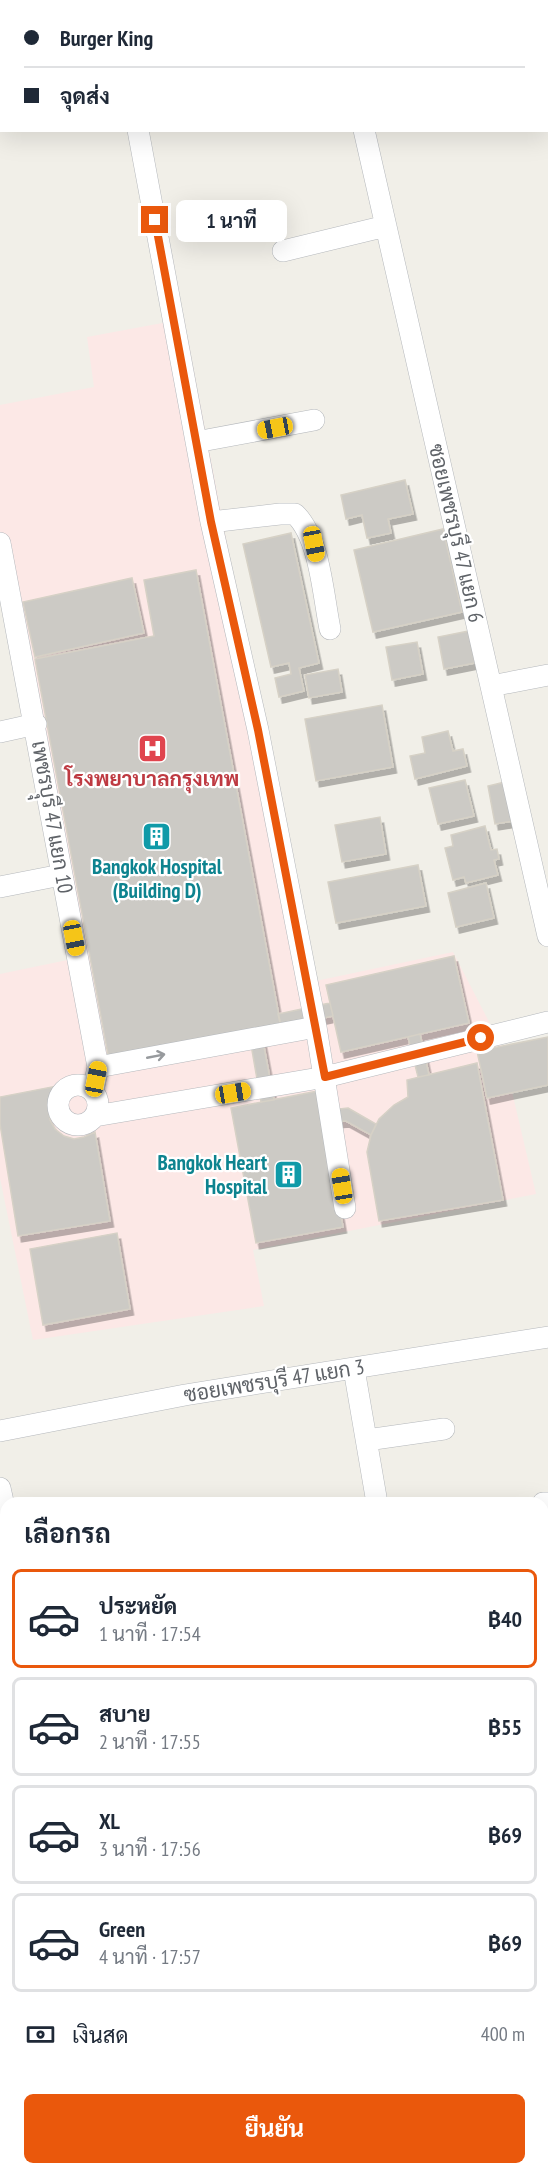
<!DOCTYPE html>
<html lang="th">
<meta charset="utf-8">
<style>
:root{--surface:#fff;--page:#f2f2f3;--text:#1f2937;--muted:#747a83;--line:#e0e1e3;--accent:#ea580c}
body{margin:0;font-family:"PT Sans Narrow",Sarabun,sans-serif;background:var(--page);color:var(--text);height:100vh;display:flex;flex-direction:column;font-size:22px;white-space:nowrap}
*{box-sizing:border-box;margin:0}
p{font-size:20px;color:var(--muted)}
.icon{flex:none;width:33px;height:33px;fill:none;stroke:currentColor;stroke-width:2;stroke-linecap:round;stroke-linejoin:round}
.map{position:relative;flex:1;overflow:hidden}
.sheet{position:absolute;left:0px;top:1497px;width:549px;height:678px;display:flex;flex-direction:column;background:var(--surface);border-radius:18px 18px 0 0;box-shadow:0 6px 24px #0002}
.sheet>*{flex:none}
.banner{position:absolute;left:0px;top:0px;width:549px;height:132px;box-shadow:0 6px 24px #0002;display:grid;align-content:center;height:132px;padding:0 24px;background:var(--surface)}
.end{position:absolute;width:27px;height:27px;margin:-14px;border:8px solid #ea580c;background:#fff;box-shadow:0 0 0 3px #fff}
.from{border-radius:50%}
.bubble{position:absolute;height:42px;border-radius:9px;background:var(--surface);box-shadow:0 6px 24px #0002;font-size:20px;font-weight:700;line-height:42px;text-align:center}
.car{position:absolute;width:18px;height:36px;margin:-18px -9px;border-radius:8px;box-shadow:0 0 4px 2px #0007;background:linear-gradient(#f5c518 24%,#345 0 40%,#f5c518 0 76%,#345 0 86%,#f5c518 0)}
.banner b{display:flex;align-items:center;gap:21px;height:57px;font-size:22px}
.banner b+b{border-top:2px solid var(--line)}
.banner i{width:15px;height:15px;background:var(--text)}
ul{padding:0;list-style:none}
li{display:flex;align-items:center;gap:18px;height:99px;margin:0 12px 9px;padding:0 12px;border:3px solid var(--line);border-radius:9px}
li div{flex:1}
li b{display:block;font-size:22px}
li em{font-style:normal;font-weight:700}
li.on{border-color:var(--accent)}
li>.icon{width:54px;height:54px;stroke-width:1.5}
h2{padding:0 24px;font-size:27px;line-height:72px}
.pay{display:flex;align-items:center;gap:15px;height:66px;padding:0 24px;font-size:22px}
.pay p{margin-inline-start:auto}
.cta{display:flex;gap:12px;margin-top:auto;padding:12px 24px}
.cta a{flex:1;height:69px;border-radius:9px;background:var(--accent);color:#fff;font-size:24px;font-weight:700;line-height:69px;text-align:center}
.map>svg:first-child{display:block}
.commercial{fill:#fef7e0}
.medical{fill:#fce8e6}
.building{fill:#cccac5;stroke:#d6d1c6;stroke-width:1.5;filter:url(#shadow)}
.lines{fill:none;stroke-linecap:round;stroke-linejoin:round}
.minor-tunnel{stroke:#ccccc8;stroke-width:21;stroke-dasharray:21 10;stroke-linecap:butt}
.minor-casing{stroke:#b5b8bc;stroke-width:22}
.major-casing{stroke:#f2c960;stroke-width:28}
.minor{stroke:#fff;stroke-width:21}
.major{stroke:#fff2af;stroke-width:27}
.rail-casing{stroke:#b6b7b8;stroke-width:7}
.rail{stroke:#fff;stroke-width:4.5;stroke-dasharray:14;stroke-linecap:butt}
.oneway{stroke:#979a9d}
.route{stroke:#ea580c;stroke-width:8}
.labels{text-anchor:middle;stroke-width:4.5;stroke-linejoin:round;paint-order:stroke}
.street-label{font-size:21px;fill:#5f6368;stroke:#fff}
.health-label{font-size:21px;font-weight:bold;fill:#be3a42;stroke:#fff}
.culture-label{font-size:21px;font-weight:bold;fill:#0d838f;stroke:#fff}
</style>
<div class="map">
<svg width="548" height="2175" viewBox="0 0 548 2175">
<defs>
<filter id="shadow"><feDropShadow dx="3.5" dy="6" stdDeviation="0" flood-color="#0004"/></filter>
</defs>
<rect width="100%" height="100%" fill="#f1efe8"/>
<path class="commercial" d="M0,1631H6V1801L0,1802Z"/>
<path class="medical" d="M184,319L311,982L453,952L501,1045L536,1194L253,1250L264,1306L33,1340L0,1178V974L77,958L0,543V405L94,387L87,337Z"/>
<path class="building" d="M405,480L413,514L388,519L391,533L367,538L362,515L346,519L341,495Z
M443,529L462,612L373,632L354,550Z
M291,533L319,663L299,668L304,691L279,697L275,678L291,674L289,663L271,667L243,544Z
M196,570L281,1027L109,1060L35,659L154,636L144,580Z
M132,578L144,633L35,657L23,602Z
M469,631L475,663L444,669L438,637Z
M417,642L423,674L392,680L386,647Z
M338,669L342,692L309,698L305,675Z
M382,705L393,767L316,781L305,719Z
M448,731L453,751L463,749L467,766L415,779L410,756L425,753L422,737Z
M465,780L474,816L438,824L429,788Z
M505,782L513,821L495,824L488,786Z
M380,817L386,854L342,862L335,825Z
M485,826L491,850L497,849L499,859L494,860L498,875L466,883L464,877L453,880L445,848L453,846L451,835Z
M418,865L426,906L336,923L328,882Z
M486,883L494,918L456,927L448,893Z
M454,956L469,1023L341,1052L326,985Z
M330,1003L333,1016L281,1027L278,1014Z
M261,1031L274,1100L261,1102L249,1033Z
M420,1034L429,1075L418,1077L408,1037Z
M548,1037V1085L487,1098L477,1051Z
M477,1063L503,1200L379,1221L367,1152L371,1135L379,1119L394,1105L408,1097L407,1080Z
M62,1085L52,1099L49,1110L50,1120L55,1129L64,1136L74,1139L84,1137L95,1132L110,1221L18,1236L0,1124V1097Z
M318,1091L343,1227L256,1243L231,1108Z
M348,1108L376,1124L371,1135L346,1121L323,1123L322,1111Z
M117,1233L130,1309L43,1325L30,1249Z
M0,1636H6V1709L0,1708Z
M548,1793V1836L543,1837V1795Z
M6,1925V2004H5L0,1977V1927Z
M548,1959V2021L543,2023V1961Z
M6,2100V2169H42L24,2175H6L0,2148V2102Z
M92,2169H239L241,2175H93Z"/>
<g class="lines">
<path class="minor-tunnel" d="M126,2169L128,2175"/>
<defs>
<path id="minor" d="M114,0V2
M335,0V2
M138,130L211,522L258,730L316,1027L345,1208
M364,130L548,936
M283,251L386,226
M196,442L314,420
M211,522L280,514H295C320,538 323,595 330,629
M0,543C34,718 64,893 98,1067L93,1091
M491,686L548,675
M0,732L36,724
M0,887L61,875
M98,1067L316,1027
M58 1105a20 20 0 1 1 40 0a20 20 0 1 1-40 0Z
M95,1116L325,1077L548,1022
M354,1369L377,1503
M0,1431L185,1395L548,1337
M367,1440L444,1429
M0,1488L6,1515
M543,1503H548
M543,1638L548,1637
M543,1691L548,1690
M543,1765L548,1764
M0,1771L6,1772
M0,1900L6,1899
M243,2169L245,2175
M510,2169L511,2175"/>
<path id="major" d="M543,1900L548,1898
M543,1926L548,1925
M0,2034L6,2033
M0,2061L6,2060"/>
</defs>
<use href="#minor" class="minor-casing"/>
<use href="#major" class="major-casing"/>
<use href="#minor" class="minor"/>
<use href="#major" class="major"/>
<defs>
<path id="rail" d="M543,1705L548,1703
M543,1715L548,1714
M543,1731L548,1730
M0,1839L6,1837
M0,1850L6,1849
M0,1870L6,1868"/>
</defs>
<use href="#rail" class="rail-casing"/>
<use href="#rail" class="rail"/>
</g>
<defs><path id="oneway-shaft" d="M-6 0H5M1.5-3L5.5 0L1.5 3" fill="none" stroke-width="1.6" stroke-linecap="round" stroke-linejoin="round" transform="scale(1.5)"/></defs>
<use class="oneway" href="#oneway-shaft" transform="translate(156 1056) rotate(-11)"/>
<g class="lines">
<path class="route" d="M155,220L211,522L258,730L325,1077L481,1038"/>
</g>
<defs>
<symbol id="hospital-square" viewBox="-11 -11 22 22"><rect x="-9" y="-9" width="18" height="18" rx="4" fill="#e0444e" stroke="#fff"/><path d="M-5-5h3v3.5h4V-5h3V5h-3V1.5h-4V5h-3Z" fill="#fff"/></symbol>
<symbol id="building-square" viewBox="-11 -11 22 22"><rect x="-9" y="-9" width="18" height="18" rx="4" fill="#0f9aa8" stroke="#fff"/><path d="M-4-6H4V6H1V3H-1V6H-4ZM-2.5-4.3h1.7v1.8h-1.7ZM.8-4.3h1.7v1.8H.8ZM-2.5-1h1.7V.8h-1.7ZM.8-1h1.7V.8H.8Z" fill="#fff"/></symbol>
</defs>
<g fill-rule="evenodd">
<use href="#hospital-square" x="136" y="732" width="33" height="33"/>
<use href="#building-square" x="140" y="820" width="33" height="33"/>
<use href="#building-square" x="272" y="1158" width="33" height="33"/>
</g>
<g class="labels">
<g class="street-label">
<text transform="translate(456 533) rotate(77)" y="7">ซอยเพชรบุรี 47 แยก 6</text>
<text transform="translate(52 817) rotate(80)" y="7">เพชรบุุรี 47 แยก 10</text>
<text transform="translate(274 1381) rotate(-9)" y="7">ซอยเพชรบุรี 47 แยก 3</text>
</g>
<g class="health-label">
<text x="152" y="786">โรงพยาบาลกรุงเทพ</text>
</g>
<g class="culture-label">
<text x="157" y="874">Bangkok Hospital<tspan x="157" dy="24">(Building D)</tspan></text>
<text x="267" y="1170" text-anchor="end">Bangkok Heart<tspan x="267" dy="24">Hospital</tspan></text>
</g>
</g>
</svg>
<i class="end from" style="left:481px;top:1038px"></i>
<i class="end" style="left:155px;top:220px"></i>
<div class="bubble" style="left:176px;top:200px;width:111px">1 นาที</div>
<i class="car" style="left:275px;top:428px;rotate:259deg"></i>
<i class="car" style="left:314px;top:544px;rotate:169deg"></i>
<i class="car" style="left:74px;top:938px;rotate:169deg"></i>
<i class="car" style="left:96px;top:1079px;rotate:11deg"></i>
<i class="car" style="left:233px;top:1093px;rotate:80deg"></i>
<i class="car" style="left:342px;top:1186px;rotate:351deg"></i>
<div class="banner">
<b><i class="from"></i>Burger King</b>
<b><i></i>จุดส่ง</b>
</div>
<section class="sheet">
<h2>เลือกรถ</h2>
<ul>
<li class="on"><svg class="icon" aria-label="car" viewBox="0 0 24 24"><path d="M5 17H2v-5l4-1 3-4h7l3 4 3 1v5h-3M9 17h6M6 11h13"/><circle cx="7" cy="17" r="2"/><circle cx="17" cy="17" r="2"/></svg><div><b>ประหยัด</b><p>1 นาที · 17:54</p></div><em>฿40</em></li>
<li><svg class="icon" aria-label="car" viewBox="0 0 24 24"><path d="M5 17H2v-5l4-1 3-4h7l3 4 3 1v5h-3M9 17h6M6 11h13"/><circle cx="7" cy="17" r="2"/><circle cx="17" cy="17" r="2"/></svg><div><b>สบาย</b><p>2 นาที · 17:55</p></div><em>฿55</em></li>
<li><svg class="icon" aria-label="car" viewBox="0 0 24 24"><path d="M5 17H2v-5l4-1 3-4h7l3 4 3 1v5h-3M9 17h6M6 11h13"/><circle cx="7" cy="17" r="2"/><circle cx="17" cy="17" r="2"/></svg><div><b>XL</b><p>3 นาที · 17:56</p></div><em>฿69</em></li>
<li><svg class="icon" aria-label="car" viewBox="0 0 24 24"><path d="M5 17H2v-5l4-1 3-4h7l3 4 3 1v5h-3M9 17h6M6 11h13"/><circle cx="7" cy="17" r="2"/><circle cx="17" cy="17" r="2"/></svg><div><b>Green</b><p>4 นาที · 17:57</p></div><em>฿69</em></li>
</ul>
<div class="pay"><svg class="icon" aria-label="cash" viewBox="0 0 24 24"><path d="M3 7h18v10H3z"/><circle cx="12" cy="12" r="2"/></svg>เงินสด<p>400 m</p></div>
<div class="cta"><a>ยืนยัน</a></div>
</section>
</div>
